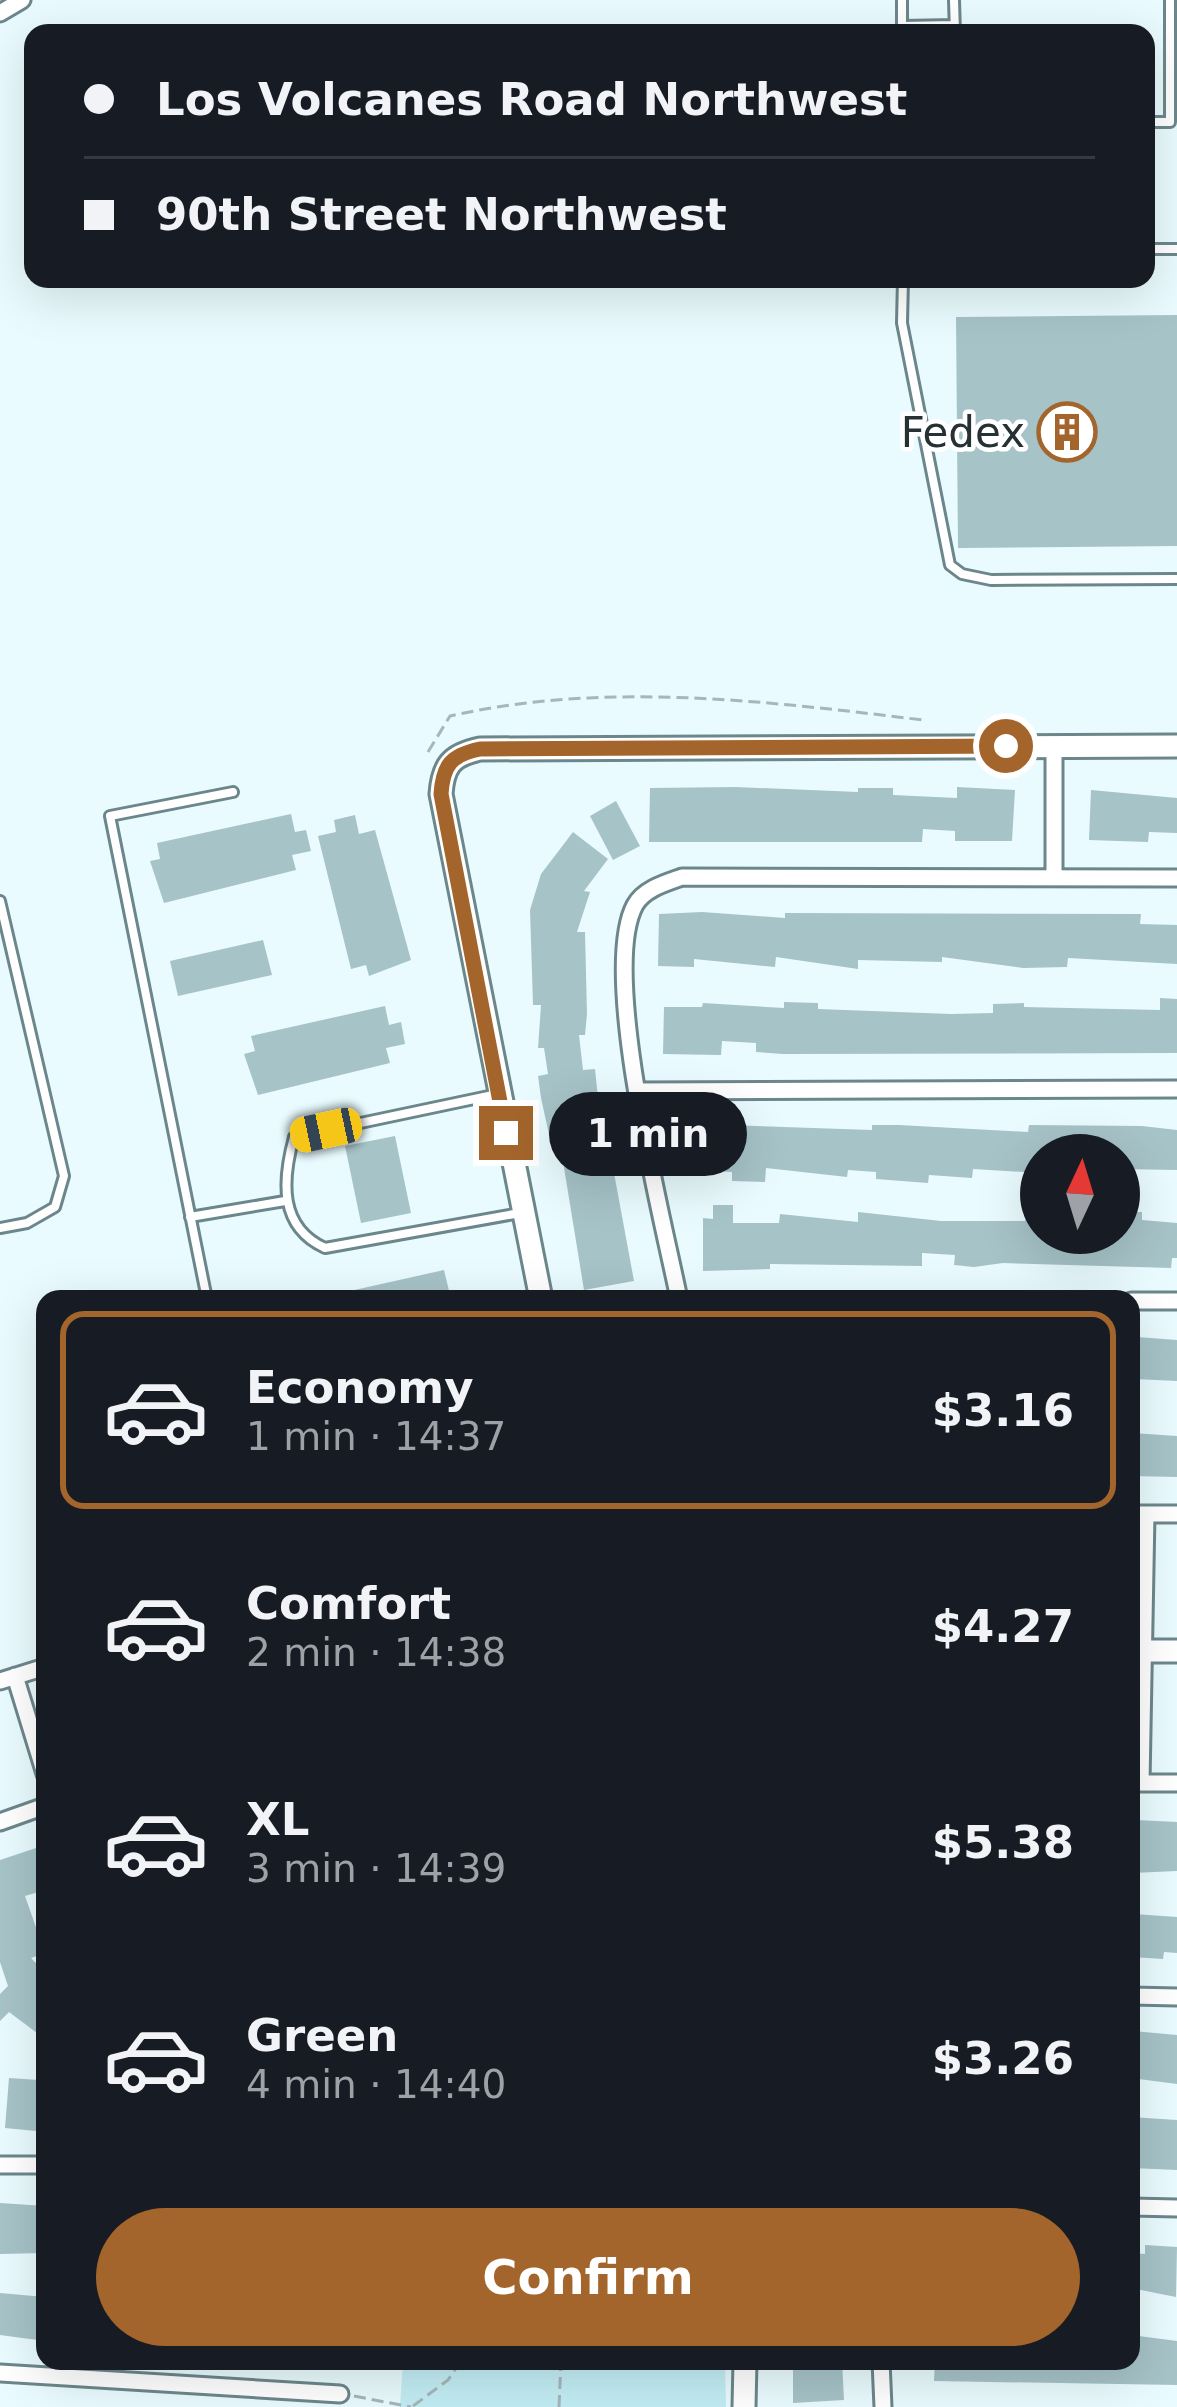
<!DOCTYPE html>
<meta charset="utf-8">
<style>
:root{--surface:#171b24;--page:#20242c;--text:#f1f3f6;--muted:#9ea1a6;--line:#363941;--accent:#a3652b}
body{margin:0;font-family:"DejaVu Sans",sans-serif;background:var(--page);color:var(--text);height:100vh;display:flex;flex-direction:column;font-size:45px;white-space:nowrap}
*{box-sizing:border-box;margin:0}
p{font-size:39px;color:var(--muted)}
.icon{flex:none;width:66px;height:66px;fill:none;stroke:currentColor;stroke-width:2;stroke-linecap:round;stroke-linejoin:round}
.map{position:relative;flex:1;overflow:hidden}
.drawer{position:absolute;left:36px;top:1290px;width:1104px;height:1080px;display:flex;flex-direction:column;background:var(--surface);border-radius:24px;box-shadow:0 12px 48px #0002}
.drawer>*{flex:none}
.top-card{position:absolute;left:24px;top:24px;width:1131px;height:264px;border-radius:24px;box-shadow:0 12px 48px #0002;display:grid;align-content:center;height:264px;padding:0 60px;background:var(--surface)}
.needle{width:78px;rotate:4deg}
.controls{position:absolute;left:1020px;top:1134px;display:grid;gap:24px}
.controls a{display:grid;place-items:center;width:120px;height:120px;border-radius:50%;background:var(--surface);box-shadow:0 12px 48px #0002;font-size:60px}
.end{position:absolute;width:54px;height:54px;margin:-27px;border:15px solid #a3652b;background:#fff;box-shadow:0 0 0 6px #fff}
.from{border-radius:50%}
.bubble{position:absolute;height:84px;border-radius:42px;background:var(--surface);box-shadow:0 12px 48px #0002;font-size:39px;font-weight:600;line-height:84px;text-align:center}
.car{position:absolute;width:36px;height:72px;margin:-36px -18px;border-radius:15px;box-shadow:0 0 9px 3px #0007;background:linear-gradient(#f5c518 24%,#345 0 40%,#f5c518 0 76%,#345 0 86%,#f5c518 0)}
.top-card b{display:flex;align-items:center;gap:42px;height:114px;font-size:45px}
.top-card b+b{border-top:3px solid var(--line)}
.top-card i{width:30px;height:30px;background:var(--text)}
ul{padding:21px 0 0;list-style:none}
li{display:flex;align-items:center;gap:36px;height:198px;margin:0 24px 18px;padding:0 36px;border:6px solid transparent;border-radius:24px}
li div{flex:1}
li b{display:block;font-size:45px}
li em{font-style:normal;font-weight:600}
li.on{border-color:var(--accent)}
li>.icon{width:108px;height:108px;stroke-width:1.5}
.button{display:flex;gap:24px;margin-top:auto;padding:24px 60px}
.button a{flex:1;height:138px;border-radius:72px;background:var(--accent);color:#fff;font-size:48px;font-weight:600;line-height:138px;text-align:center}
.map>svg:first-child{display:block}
.green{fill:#c2edf4}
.building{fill:#a6c3c8}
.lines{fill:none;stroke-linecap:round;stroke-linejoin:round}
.lane-casing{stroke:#6c878c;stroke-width:14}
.street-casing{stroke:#6c878c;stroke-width:21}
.secondary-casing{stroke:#6c878c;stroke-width:27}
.path{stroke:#a6b6b9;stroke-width:3;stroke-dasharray:12 6;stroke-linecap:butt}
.lane{stroke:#fff;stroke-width:8}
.street{stroke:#fff;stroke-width:15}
.secondary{stroke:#fff;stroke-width:21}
.route{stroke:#a3652b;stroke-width:15}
.labels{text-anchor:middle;stroke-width:9;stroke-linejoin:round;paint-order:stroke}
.poi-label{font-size:42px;fill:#263133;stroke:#fff;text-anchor:end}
</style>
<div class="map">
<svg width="1177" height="2407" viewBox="0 0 1177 2407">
<rect width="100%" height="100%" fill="#e9fbfe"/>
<path class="green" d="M403,2361H725L726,2407H400Z"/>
<path class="building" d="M1177,315V546L958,548L956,317Z
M735,787L858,792V788H893V795L957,798V787L1015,790L1012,841H955V831L923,829L922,842H649L650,788Z
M1091,790L1177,798V833L1149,832L1148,842L1089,840Z
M616,801L640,846L613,860L590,816Z
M291,814L295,832L306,830L311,851L292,855L296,870L164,903L150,861L160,859L157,843Z
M355,815L359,834L375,830L411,960L369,976L366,965L351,969L318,836L336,832L334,820Z
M573,832L608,859L584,891L590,892L577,932H585L587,1014L585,1035H579L583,1070L595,1069L602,1136L607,1135L634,1281L584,1290L559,1137L550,1139L541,1098L538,1076L548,1074L544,1048H538L541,1005H533L530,910L541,874Z
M702,912L785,918V913L1141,914L1140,924L1177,925V964L1068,958L1067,967L1023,968L942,957V962L858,960V969L776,957L775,967L694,959V967L658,966L659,914Z
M263,940L272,975L178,996L170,961Z
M1160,998L1177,999V1053L783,1054L756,1052V1043L722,1041L721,1055L663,1054L664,1007H702L703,1003L784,1008V1002L818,1003V1009L951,1014L993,1013V1004L1024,1003V1007L1160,1010Z
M385,1006L389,1025L401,1022L405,1044L386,1048L390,1063L258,1095L244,1054L255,1051L251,1036Z
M698,1124L872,1130V1125H899L1028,1132L1029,1125L1142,1126L1177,1130V1170L1119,1169V1155H1041V1173L973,1169L972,1178L929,1175L928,1183L876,1179V1172L848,1170L847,1177L766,1168L765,1182L732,1181V1172L685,1170L686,1138H698Z
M395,1136L411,1213L361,1223L345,1146Z
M713,1205H733V1223H779L780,1214L858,1222V1212L941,1221H1025L1026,1215L1041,1216V1233H1119V1212H1142V1220L1177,1223V1258H1172L1171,1268L1003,1263L974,1267L954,1265L955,1255L922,1253V1266L770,1264V1269L703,1271V1218L713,1219Z
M444,1270L451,1299H342L341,1293Z
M1137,1337L1177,1340V1381L1134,1379Z
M1132,1433L1177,1436V1477L1131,1476Z
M1136,1820L1177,1822V1871L1132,1873Z
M45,1845V1890L25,1896L45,1953L31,1958L45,1972V2039L9,2012L0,2021V1994L8,1986L0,1962V1860Z
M1134,1914L1177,1917V1953L1164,1952L1163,1959L1131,1957Z
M1133,2031L1177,2035V2084L1131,2078Z
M9,2078L39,2080L36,2131L5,2128Z
M1131,2117L1177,2120V2170L1131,2168Z
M0,2203L45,2206V2253L0,2254Z
M1145,2245L1177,2247L1176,2297L1131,2288V2253L1145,2254Z
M0,2293L45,2297V2341L0,2335Z
M1131,2335L1177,2341V2385L934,2381L935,2361H1131Z
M793,2361H842L844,2400L793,2403Z"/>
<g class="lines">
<defs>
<path id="lane" d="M902,0V33
M954,0L955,33
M902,26L955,25
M1146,122H1170V0
M1146,249H1177
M903,279L902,323L950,565L962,574L991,580L1177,579
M0,901L64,1176L55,1207L27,1223L0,1228
M498,1094L294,1137C282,1181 279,1227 325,1248L520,1213
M190,1217L285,1201
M207,1299L110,816L233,792"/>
<path id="street" d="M0,13L22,0
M1054,878V745
M637,1091L1177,1089
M679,1299C663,1219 599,971 635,905C644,889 665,883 682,877L1177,878
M1131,1301H1177
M1131,1514H1177
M15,1676L45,1774
M0,1681L45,1667
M1132,1783H1177
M1141,1783L1146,1514
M0,1822L45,1806
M1131,1996L1177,1997
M0,2165H45
M1131,2207L1177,2208
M881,2361L883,2407
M0,2373L340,2394"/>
<path id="secondary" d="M541,1299L441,794C443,766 451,755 480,749L1177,746
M1131,1651H1177
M744,2407L745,2361"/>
</defs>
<use href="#lane" class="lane-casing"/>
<use href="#street" class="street-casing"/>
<use href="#secondary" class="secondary-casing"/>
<path class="path" d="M428,752L450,716C606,681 765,701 923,720
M453,2361L472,2365L488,2361
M354,2396L411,2407
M413,2406L448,2380L459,2364
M559,2407L561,2361"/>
<use href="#lane" class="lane"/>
<use href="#street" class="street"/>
<use href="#secondary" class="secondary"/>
</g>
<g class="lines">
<path class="route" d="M506,1133L441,794C443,765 451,755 480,749L1006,746"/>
</g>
<defs>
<symbol id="building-ring" viewBox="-11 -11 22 22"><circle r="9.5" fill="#fff" stroke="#a3652b" stroke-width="1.5"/><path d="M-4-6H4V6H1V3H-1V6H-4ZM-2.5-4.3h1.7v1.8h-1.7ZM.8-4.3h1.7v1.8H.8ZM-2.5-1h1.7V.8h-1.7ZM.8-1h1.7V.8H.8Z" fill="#a3652b"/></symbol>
</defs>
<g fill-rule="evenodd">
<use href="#building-ring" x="1034" y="399" width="66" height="66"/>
</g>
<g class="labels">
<g class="poi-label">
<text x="1025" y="447">Fedex</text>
</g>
</g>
</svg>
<div class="controls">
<a><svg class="needle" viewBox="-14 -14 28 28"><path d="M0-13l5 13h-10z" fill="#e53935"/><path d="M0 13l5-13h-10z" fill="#9ea1a6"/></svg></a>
</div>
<i class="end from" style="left:1006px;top:746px"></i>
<i class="end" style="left:506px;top:1133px"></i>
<div class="bubble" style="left:549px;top:1092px;width:198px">1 min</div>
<i class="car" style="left:326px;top:1130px;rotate:258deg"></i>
<div class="top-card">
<b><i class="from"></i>Los Volcanes Road Northwest</b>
<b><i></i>90th Street Northwest</b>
</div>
<section class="drawer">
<ul>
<li class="on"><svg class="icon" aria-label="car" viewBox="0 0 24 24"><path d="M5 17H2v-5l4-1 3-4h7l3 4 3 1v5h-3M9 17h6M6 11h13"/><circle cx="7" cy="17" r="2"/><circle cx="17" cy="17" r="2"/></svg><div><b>Economy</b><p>1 min · 14:37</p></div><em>$3.16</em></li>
<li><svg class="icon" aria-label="car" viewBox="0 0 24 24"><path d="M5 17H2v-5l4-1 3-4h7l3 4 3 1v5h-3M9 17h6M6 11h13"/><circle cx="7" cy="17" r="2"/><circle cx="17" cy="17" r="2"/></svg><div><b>Comfort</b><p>2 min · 14:38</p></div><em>$4.27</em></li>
<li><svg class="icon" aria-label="car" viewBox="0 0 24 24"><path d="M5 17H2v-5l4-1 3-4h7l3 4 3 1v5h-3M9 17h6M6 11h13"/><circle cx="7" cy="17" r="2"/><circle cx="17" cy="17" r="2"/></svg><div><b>XL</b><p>3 min · 14:39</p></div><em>$5.38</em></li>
<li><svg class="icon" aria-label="car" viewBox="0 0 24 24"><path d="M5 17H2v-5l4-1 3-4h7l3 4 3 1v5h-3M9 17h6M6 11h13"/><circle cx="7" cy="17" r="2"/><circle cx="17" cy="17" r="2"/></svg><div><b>Green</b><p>4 min · 14:40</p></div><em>$3.26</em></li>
</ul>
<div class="button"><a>Confirm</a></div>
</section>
</div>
